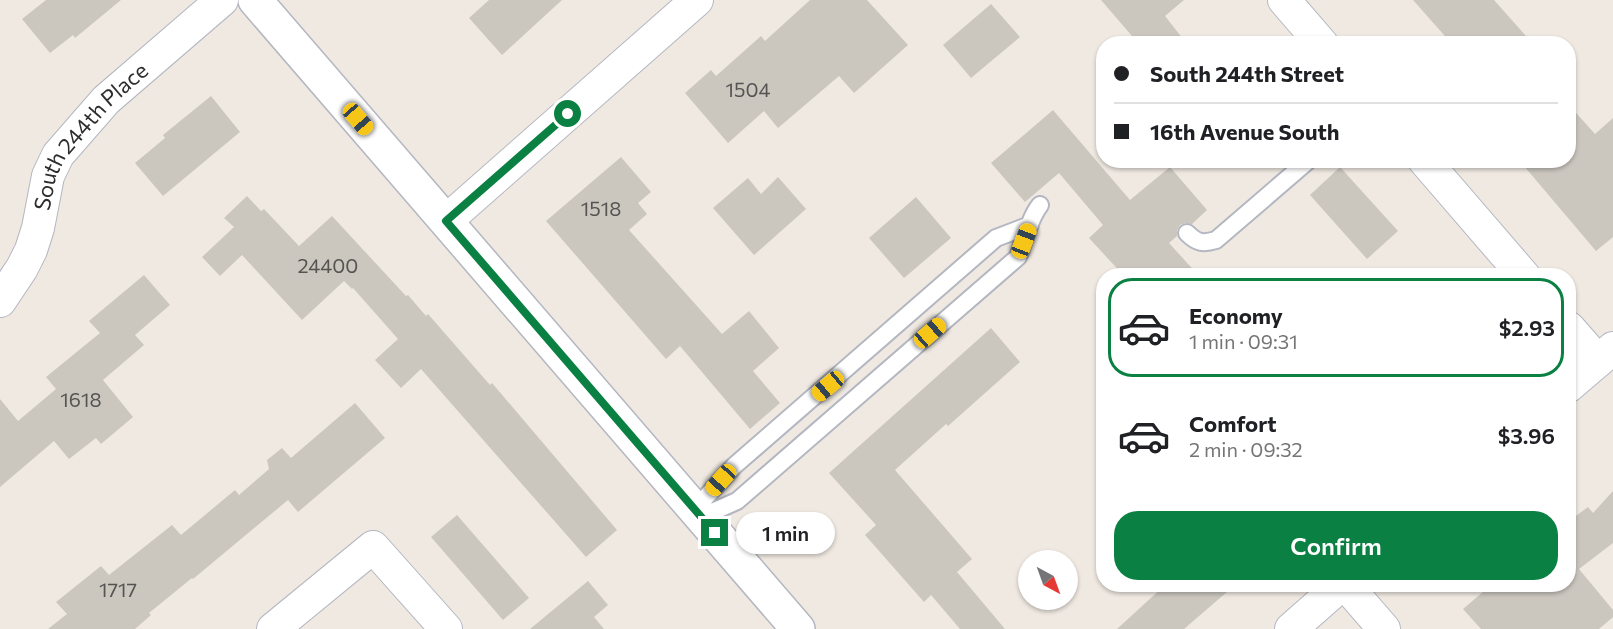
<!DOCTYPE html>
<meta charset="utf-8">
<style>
:root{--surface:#fff;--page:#f2f2f2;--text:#202124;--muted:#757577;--line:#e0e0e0;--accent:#0b8043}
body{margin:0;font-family:Commissioner,sans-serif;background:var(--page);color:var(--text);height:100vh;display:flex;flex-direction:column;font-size:22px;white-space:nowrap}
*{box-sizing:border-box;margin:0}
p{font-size:20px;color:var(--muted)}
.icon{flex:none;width:33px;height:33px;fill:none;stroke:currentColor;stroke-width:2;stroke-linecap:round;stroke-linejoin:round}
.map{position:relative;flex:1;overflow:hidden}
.details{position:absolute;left:1096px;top:268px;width:480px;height:324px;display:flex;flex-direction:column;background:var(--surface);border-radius:24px;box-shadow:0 2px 4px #0004}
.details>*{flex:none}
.banner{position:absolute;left:1096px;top:36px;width:480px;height:132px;border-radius:24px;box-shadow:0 2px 4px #0004;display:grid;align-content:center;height:132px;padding:0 18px;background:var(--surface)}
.needle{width:39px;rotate:139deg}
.fabs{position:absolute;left:1018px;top:550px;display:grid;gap:12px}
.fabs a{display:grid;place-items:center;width:60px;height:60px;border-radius:50%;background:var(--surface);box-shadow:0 2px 4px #0004;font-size:30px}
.end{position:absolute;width:27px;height:27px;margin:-14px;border:8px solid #0b8043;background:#fff;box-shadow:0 0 0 3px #fff}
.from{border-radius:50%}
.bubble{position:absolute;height:42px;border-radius:21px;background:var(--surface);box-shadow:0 2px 4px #0004;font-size:20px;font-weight:600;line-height:42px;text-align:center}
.car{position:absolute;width:18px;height:36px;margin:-18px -9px;border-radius:8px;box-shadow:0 0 4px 2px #0007;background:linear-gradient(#f5c518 24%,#345 0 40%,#f5c518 0 76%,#345 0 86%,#f5c518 0)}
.banner b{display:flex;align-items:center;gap:21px;height:57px;font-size:22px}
.banner b+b{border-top:2px solid var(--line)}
.banner i{width:15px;height:15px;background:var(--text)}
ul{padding:10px 0 0;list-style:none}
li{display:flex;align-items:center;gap:18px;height:99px;margin:0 12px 9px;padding:0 6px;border:3px solid transparent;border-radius:24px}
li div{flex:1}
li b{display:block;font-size:22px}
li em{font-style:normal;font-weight:600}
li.on{border-color:var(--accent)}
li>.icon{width:54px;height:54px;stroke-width:1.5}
.action{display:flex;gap:12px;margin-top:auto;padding:12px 18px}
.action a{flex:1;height:69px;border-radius:24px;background:var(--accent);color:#fff;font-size:24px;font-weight:600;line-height:69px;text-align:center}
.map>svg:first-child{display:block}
.building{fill:#cbc7bf}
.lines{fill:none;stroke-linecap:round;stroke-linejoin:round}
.service-casing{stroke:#b4b7c1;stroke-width:20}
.minor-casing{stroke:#b4b7c1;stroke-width:34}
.secondary-casing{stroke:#b4b7c1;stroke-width:36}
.service{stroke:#fff;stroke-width:16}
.minor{stroke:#fff;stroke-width:32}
.secondary{stroke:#fff;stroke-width:33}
.route{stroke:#0b8043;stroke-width:8}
.labels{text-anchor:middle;stroke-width:4.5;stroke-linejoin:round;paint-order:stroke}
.number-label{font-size:20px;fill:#555452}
.street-label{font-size:22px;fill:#2e2e2e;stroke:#fff}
</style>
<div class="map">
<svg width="1613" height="629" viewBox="0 0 1613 629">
<rect width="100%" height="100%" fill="#efe9e1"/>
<path class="building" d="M46,0H121L75,38L73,35L50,53L22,19Z
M489,0H562L502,55L469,18Z
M810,0H867L908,45L854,93L839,76L778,128L764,111L728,143L685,93L711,70L716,76L761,36L765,41Z
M1101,0H1184L1165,16L1187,44H1132V36Z
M1413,0H1494L1533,44H1452Z
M991,4L1020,37L971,78L943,45Z
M211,96L240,132L163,196L135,163L165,138L163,135Z
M1569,105L1595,134L1613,118V237L1596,251L1519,160H1569Z
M1053,110L1130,200L1170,167L1207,210L1192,224L1185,223L1180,225L1177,230V236L1169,243L1199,276H1124L1089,238L1103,225L1059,173L1025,202L991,163Z
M621,157L651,192L638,203L647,214L629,230L722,334L749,311L779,348L753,371L780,403L750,429L680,346L666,359L546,221Z
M1340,167L1398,231L1367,259L1310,195Z
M778,177L806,209L754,255L713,208L748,178L761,194Z
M247,196L261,211L264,209L299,246L332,216L406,296L408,295L426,316L428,314L490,385L492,383L617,530L586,557L421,369L401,388L375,360L398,339L353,288L352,289L344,281L302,320L242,255L220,276L202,257L234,227L224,218Z
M916,197L951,238L904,278L869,238Z
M144,275L170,305L135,335L144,345L103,380L133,417L101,444L96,438L69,459L54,441L0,487V399L18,421L56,389L46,377L100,333L89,321Z
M991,328L1020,362L948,426L946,424L895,470L972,559L957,572L1005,629H960L931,595L924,602L865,535L876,525L829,473Z
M355,403L385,438L298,512L288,500L193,579L192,578L149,613L151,615L135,629H48L67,614L56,602L101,566L109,575L172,525L181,535L235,490L239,495L269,469L267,460L282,448L291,458Z
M1613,491V543L1579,569L1613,610V617L1599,629H1481L1463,609L1491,585H1569V521L1588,507L1593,513Z
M457,515L529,598L503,620L431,537Z
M588,581L608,605L594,617L604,629H530Z
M1165,585H1235L1184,629H1117Z"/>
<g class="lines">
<defs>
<path id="service" d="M1187,233C1197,243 1203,244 1216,240L1309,160
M695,509L734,466L996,238L1030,225
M701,517L737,501L1018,257C1025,240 1029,219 1040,205"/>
<g id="minor">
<path d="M1284,0L1322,44"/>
<path d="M1424,160L1524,276"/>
<path d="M446,221L697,0"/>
<path id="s1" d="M0,301L22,268L31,250L38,228L48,176L58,155L106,100L222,0"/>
<path d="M1569,328L1598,361"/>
<path d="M1569,386L1613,348"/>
<path d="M1346,585L1384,629"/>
<path d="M273,629L373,547L446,629"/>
<path d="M1291,629L1341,585"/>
</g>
<path id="secondary" d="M255,0L798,629"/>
</defs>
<use href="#service" class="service-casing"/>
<use href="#minor" class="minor-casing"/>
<use href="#secondary" class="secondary-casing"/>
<use href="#service" class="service"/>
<use href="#minor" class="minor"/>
<use href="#secondary" class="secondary"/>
</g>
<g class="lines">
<path class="route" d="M568,114L446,221L715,533"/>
</g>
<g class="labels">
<g class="number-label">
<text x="748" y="97">1504</text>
<text x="601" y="216">1518</text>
<text x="328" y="273">24400</text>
<text x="81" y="407">1618</text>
<text x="118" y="597">1717</text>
</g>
<g class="street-label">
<text dy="8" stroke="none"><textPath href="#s1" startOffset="192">South 244th Place</textPath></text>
</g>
</g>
</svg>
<div class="fabs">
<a><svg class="needle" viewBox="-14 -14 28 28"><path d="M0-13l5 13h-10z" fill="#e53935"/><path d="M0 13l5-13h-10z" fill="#757577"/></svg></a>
</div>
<i class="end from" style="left:568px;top:114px"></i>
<i class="end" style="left:715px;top:533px"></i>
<div class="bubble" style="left:736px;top:512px;width:99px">1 min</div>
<i class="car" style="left:358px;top:119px;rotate:139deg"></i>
<i class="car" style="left:1024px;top:241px;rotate:21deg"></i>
<i class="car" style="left:930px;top:333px;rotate:49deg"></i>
<i class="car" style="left:828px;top:386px;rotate:230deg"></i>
<i class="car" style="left:721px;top:480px;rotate:222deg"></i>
<div class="banner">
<b><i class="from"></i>South 244th Street</b>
<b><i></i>16th Avenue South</b>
</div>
<section class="details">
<ul>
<li class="on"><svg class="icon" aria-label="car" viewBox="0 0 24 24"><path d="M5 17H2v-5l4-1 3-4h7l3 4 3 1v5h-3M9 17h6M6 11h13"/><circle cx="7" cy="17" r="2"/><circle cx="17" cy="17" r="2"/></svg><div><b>Economy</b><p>1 min · 09:31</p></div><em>$2.93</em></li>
<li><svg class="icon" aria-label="car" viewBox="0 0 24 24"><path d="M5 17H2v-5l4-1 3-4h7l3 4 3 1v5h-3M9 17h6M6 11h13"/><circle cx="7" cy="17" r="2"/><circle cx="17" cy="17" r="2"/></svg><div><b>Comfort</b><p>2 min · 09:32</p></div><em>$3.96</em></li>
</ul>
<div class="action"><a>Confirm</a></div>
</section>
</div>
